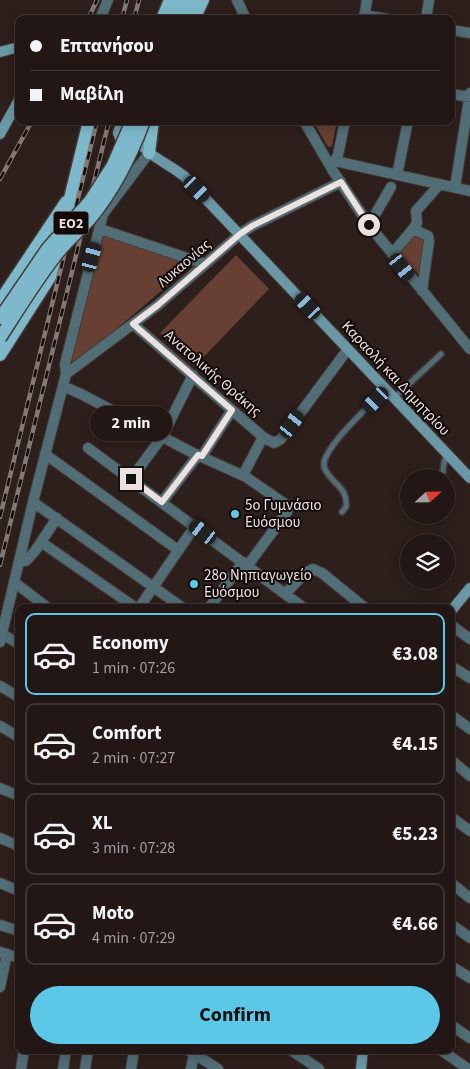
<!DOCTYPE html>
<meta charset="utf-8">
<style>
:root{--surface:#221714;--page:#2a201d;--text:#f1f3f6;--muted:#a29fa0;--line:#3f3634;--accent:#5ac8e6}
body{margin:0;font-family:"Source Sans 3",sans-serif;background:var(--page);color:var(--text);height:100vh;display:flex;flex-direction:column;font-size:19px;white-space:nowrap}
*{box-sizing:border-box;margin:0}
p{font-size:16px;color:var(--muted)}
.icon{flex:none;width:28px;height:28px;fill:none;stroke:currentColor;stroke-width:2;stroke-linecap:round;stroke-linejoin:round}
.map{position:relative;flex:1;overflow:hidden}
.details{position:absolute;left:15px;top:604px;width:440px;height:450px;display:flex;flex-direction:column;background:var(--surface);border-radius:10px;box-shadow:0 2px 12px #0003,0 0 0 1px var(--line)}
.details>*{flex:none}
.top-card{position:absolute;left:15px;top:15px;width:440px;height:110px;border-radius:10px;box-shadow:0 2px 12px #0003,0 0 0 1px var(--line);display:grid;align-content:center;height:110px;padding:0 15px;background:var(--surface)}
.needle{width:32px;rotate:68deg}
.buttons{position:absolute;left:400px;top:469px;display:grid;gap:10px}
.buttons a{display:grid;place-items:center;width:55px;height:55px;border-radius:50%;background:var(--surface);box-shadow:0 2px 12px #0003,0 0 0 1px var(--line);font-size:25px}
.end{position:absolute;width:22px;height:22px;margin:-11px;border:6px solid #ebe1de;background:#111;box-shadow:0 0 0 2px #111}
.from{border-radius:50%}
.bubble{position:absolute;height:35px;border-radius:18px;background:var(--surface);box-shadow:0 2px 12px #0003,0 0 0 1px var(--line);font-size:16px;font-weight:700;line-height:35px;text-align:center}
.car{position:absolute;width:15px;height:30px;margin:-15px -8px;border-radius:6px;box-shadow:0 0 4px 1px #0007;background:linear-gradient(#222 24%,#8ab4d8 0 40%,#222 0 76%,#8ab4d8 0 86%,#222 0)}
.top-card b{display:flex;align-items:center;gap:18px;height:48px;font-size:19px}
.top-card b+b{border-top:1px solid var(--line)}
.top-card i{width:12px;height:12px;background:var(--text)}
ul{padding:9px 0 0;list-style:none}
li{display:flex;align-items:center;gap:15px;height:82px;margin:0 10px 8px;padding:0 5px;border:2px solid var(--line);border-radius:10px}
li div{flex:1}
li b{display:block;font-size:19px}
li em{font-style:normal;font-weight:700}
li.on{border-color:var(--accent)}
li>.icon{width:45px;height:45px;stroke-width:1.5}
.primary-button{display:flex;gap:10px;margin-top:auto;padding:10px 15px}
.primary-button a{flex:1;height:58px;border-radius:30px;background:var(--accent);color:#111;font-size:20px;font-weight:700;line-height:58px;text-align:center}
.map>svg:first-child{display:block}
.green{fill:#683f33}
.lines{fill:none;stroke-linecap:round;stroke-linejoin:round}
.lane-casing{stroke:#483a36;stroke-width:8}
.street-casing{stroke:#483a36;stroke-width:12}
.secondary-casing{stroke:#483a36;stroke-width:12}
.primary-casing{stroke:#483a36;stroke-width:15}
.lane{stroke:#516d76;stroke-width:5}
.street{stroke:#516d76;stroke-width:10}
.secondary{stroke:#6a98a6;stroke-width:10}
.primary{stroke:#7db9cb;stroke-width:12}
.rail-casing{stroke:#847875;stroke-width:4.5}
.rail{stroke:#110a09;stroke-width:2.5;stroke-dasharray:8;stroke-linecap:butt}
.primary-bridge-casing{stroke:#483a36;stroke-width:15;stroke-linecap:butt}
.primary-bridge{stroke:#7db9cb;stroke-width:12}
.route{stroke:#ebe1de;stroke-width:6}
.poi-dot{fill:#5ac8e6;stroke:#110a09;stroke-width:2}
.labels{text-anchor:middle;stroke-width:4;stroke-linejoin:round;paint-order:stroke}
.shield{fill:#110a09;stroke:#aaa09e;stroke-width:1}
.shield-label{font-size:14px;font-weight:bold;fill:#ebe1de}
.street-label{font-size:15px;fill:#ebe1de;stroke:#110a09}
.poi-label{font-size:15px;fill:#ebe1de;stroke:#110a09;text-anchor:start}
</style>
<div class="map">
<svg width="470" height="1069" viewBox="0 0 470 1069">
<rect width="100%" height="100%" fill="#2d1f1b"/>
<path class="green" d="M313,121H337L332,146L328,147Z
M103,235L193,264L75,364L70,359Z
M413,235H419L425,240L420,276L398,253Z
M236,255L269,289L195,366L160,333Z"/>
<g class="lines">
<defs>
<path id="lane" d="M394,398L441,354
M442,478L444,463L447,455
M342,512L346,507C348,488 335,486 326,471C323,466 323,462 326,457C334,438 370,405 386,389"/>
<path id="street" d="M237,0L246,19
M364,15L387,19
M100,19L108,0
M364,19L367,0
M426,19L429,0
M451,30L470,33
M451,94L470,97
M304,121L333,171L369,225L470,349
M335,161L338,155L345,121
M329,164L335,161L470,191
M397,175L408,121
M455,187L470,93
M369,225L391,187
M100,229L205,264
M413,229L417,223L416,211L440,184
M392,254L413,229L428,236L429,241L422,291
M133,324L263,437L274,443L281,439L348,349
M66,374L65,364L103,214L149,153
M63,386L81,394L193,453L246,477L285,504L288,508L287,512L248,565
M88,448L304,608
M45,454L178,550
M202,456L232,410
M243,475L263,437
M131,479L162,437L193,375
M33,502L183,608
M162,502L198,455
M41,542L136,608
M19,561H26L35,551L57,518
M14,582L48,608
M285,594L305,573L313,569L322,573L365,608
M139,608L195,526
M209,608L243,562
M451,625L470,639
M2,634L19,644
M0,642L33,502L66,374L158,305L240,234L252,226L341,182
M451,666L470,678
M0,686L19,697
M451,715L470,729
M0,726L19,737
M451,760L470,776
M0,788L19,796
M451,817L470,831
M0,838L19,846
M0,883L19,891
M451,883L470,898
M451,924L470,938
M0,925L19,931
M0,952L19,958
M451,966L470,978
M0,987L7,954
M451,1025L470,1038
M188,1050L218,1069
M291,1050L319,1069
M441,1050L468,1069
M21,1069L24,1050
M63,1069L66,1050
M85,1069L88,1050
M131,1069L134,1050
M191,1069L194,1054"/>
<path id="secondary" d="M0,52L19,47
M122,121L118,133L120,138C126,142 132,141 139,144C144,146 146,151 151,154C162,162 174,168 184,176L470,478
M0,134L19,100
M451,611L470,588
M361,1069L363,1050"/>
<path id="primary" d="M162,19L170,0
M172,19L180,0
M183,19L192,0
M194,19L203,0
M149,153L153,121
M61,235L89,121
M0,301L66,202
M0,355L50,277L56,255"/>
</defs>
<use href="#lane" class="lane-casing"/>
<use href="#street" class="street-casing"/>
<use href="#secondary" class="secondary-casing"/>
<use href="#primary" class="primary-casing"/>
<use href="#lane" class="lane"/>
<use href="#street" class="street"/>
<use href="#secondary" class="secondary"/>
<use href="#primary" class="primary"/>
<defs>
<path id="rail" d="M88,19L97,0
M122,19L127,0
M134,19L139,0
M0,179L32,121
M0,517L97,121
M0,565L109,121"/>
</defs>
<use href="#rail" class="rail-casing"/>
<use href="#rail" class="rail"/>
<defs>
<path id="primary-bridge" d="M0,318L48,248L90,201L113,165L132,121
M0,338C18,310 35,282 56,255C66,242 79,231 90,219C114,190 131,156 144,121"/>
</defs>
<use href="#primary-bridge" class="primary-bridge-casing"/>
<use href="#primary-bridge" class="primary-bridge"/>
</g>
<g class="lines">
<path class="route" d="M131,479L162,502L198,455L202,456L232,410L133,324L158,305L240,234L252,226L341,182L369,225"/>
</g>
<g class="poi-dot">
<circle cx="235" cy="514" r="5"/>
<circle cx="194" cy="584" r="5"/>
</g>
<g class="labels">
<rect class="shield" x="53.5" y="211.5" width="35" height="23" rx="4"/>
<g class="shield-label">
<text x="71" y="228">ΕΟ2</text>
</g>
<g class="street-label">
<text transform="translate(184 263) rotate(-41)" y="5">Λυκαονίας</text>
<text transform="translate(213 373) rotate(41)" y="5">Ανατολικής Θράκης</text>
<text transform="translate(396 378) rotate(47)" y="5">Καραολή και Δημητρίου</text>
</g>
<g class="poi-label">
<text x="245" y="510">5ο Γυμνάσιο<tspan x="245" dy="17">Ευόσμου</tspan></text>
<text x="204" y="580">28ο Νηπιαγωγείο<tspan x="204" dy="17">Ευόσμου</tspan></text>
</g>
</g>
</svg>
<div class="buttons">
<a><svg class="needle" viewBox="-14 -14 28 28"><path d="M0-13l5 13h-10z" fill="#e53935"/><path d="M0 13l5-13h-10z" fill="#a29fa0"/></svg></a>
<a><svg class="icon" aria-label="layers" viewBox="0 0 24 24"><path d="M12 4l9 5-9 5-9-5zM3 14l9 5 9-5"/></svg></a>
</div>
<i class="end from" style="left:369px;top:225px"></i>
<i class="end" style="left:131px;top:479px"></i>
<div class="bubble" style="left:90px;top:406px;width:82px">2 min</div>
<i class="car" style="left:197px;top:189px;rotate:136deg"></i>
<i class="car" style="left:92px;top:257px;rotate:15deg"></i>
<i class="car" style="left:402px;top:267px;rotate:141deg"></i>
<i class="car" style="left:308px;top:306px;rotate:317deg"></i>
<i class="car" style="left:376px;top:400px;rotate:224deg"></i>
<i class="car" style="left:292px;top:424px;rotate:37deg"></i>
<i class="car" style="left:203px;top:532px;rotate:307deg"></i>
<div class="top-card">
<b><i class="from"></i>Επτανήσου</b>
<b><i></i>Μαβίλη</b>
</div>
<section class="details">
<ul>
<li class="on"><svg class="icon" aria-label="car" viewBox="0 0 24 24"><path d="M5 17H2v-5l4-1 3-4h7l3 4 3 1v5h-3M9 17h6M6 11h13"/><circle cx="7" cy="17" r="2"/><circle cx="17" cy="17" r="2"/></svg><div><b>Economy</b><p>1 min · 07:26</p></div><em>€3.08</em></li>
<li><svg class="icon" aria-label="car" viewBox="0 0 24 24"><path d="M5 17H2v-5l4-1 3-4h7l3 4 3 1v5h-3M9 17h6M6 11h13"/><circle cx="7" cy="17" r="2"/><circle cx="17" cy="17" r="2"/></svg><div><b>Comfort</b><p>2 min · 07:27</p></div><em>€4.15</em></li>
<li><svg class="icon" aria-label="car" viewBox="0 0 24 24"><path d="M5 17H2v-5l4-1 3-4h7l3 4 3 1v5h-3M9 17h6M6 11h13"/><circle cx="7" cy="17" r="2"/><circle cx="17" cy="17" r="2"/></svg><div><b>XL</b><p>3 min · 07:28</p></div><em>€5.23</em></li>
<li><svg class="icon" aria-label="car" viewBox="0 0 24 24"><path d="M5 17H2v-5l4-1 3-4h7l3 4 3 1v5h-3M9 17h6M6 11h13"/><circle cx="7" cy="17" r="2"/><circle cx="17" cy="17" r="2"/></svg><div><b>Moto</b><p>4 min · 07:29</p></div><em>€4.66</em></li>
</ul>
<div class="primary-button"><a>Confirm</a></div>
</section>
</div>
